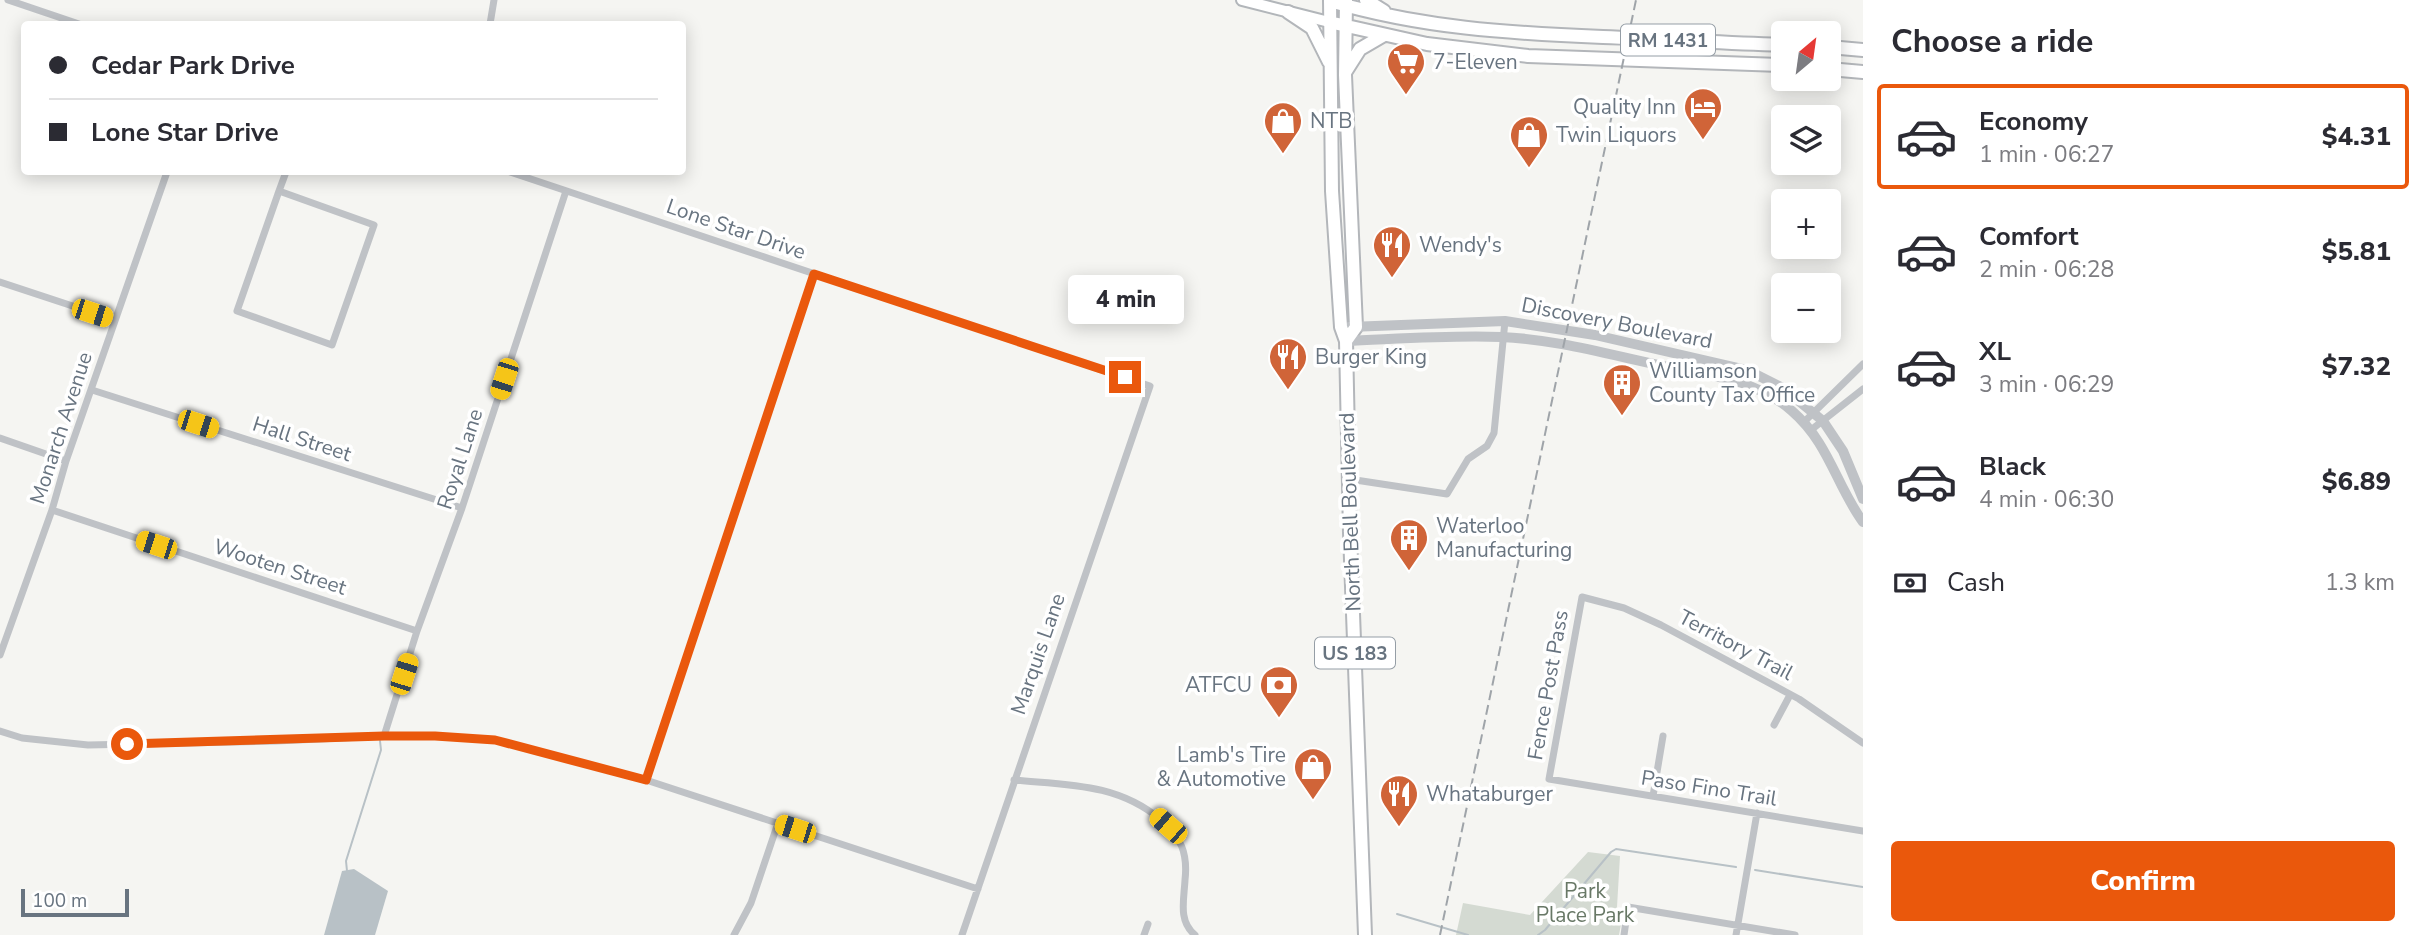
<!DOCTYPE html>
<meta charset="utf-8">
<style>
:root{--surface:#fff;--page:#f2f2f3;--text:#2b2b33;--muted:#7c7c81;--line:#e1e1e2;--accent:#ea580c}
body{margin:0;font-family:"Nunito Sans",sans-serif;background:var(--page);color:var(--text);height:100vh;display:flex;flex-direction:column;font-size:26px;white-space:nowrap}
*{box-sizing:border-box;margin:0}
p{font-size:23px;color:var(--muted)}
.icon{flex:none;width:38px;height:38px;fill:none;stroke:currentColor;stroke-width:2;stroke-linecap:round;stroke-linejoin:round}
.map{position:relative;flex:1;overflow:hidden}
.side{display:flex;flex-direction:column;background:var(--surface);width:560px}
.side>*{flex:none}
.hud{position:absolute;left:21px;top:21px;width:665px;height:154px;border-radius:7px;box-shadow:0 4px 18px #0003;display:grid;align-content:center;height:154px;padding:0 28px;background:var(--surface)}
.needle{width:46px;rotate:29deg}
.fabs{position:absolute;left:1771px;top:21px;display:grid;gap:14px}
.fabs a{display:grid;place-items:center;width:70px;height:70px;border-radius:7px;background:var(--surface);box-shadow:0 4px 18px #0003;font-size:35px}
.scale{position:absolute;left:21px;bottom:18px;width:108px;box-sizing:border-box;padding-left:7px;border:4px solid #687480;border-top:0;font-size:19px;line-height:24px;white-space:nowrap;color:#687480;-webkit-text-stroke:5px #fff;paint-order:stroke}
.end{position:absolute;width:32px;height:32px;margin:-16px;border:9px solid #ea580c;background:#fff;box-shadow:0 0 0 4px #fff}
.from{border-radius:50%}
.bubble{position:absolute;height:49px;border-radius:7px;background:var(--surface);box-shadow:0 4px 18px #0003;font-size:23px;font-weight:800;line-height:49px;text-align:center}
.car{position:absolute;width:21px;height:42px;margin:-21px -10px;border-radius:9px;box-shadow:0 0 5px 2px #0007;background:linear-gradient(#f5c518 24%,#345 0 40%,#f5c518 0 76%,#345 0 86%,#f5c518 0)}
.hud b{display:flex;align-items:center;gap:24px;height:66px;font-size:26px}
.hud b+b{border-top:2px solid var(--line)}
.hud i{width:18px;height:18px;background:var(--text)}
ul{padding:0;list-style:none}
li{display:flex;align-items:center;gap:21px;height:105px;margin:0 14px 10px;padding:0 14px;border:4px solid transparent;border-radius:7px}
li div{flex:1}
li b{display:block;font-size:26px}
li em{font-style:normal;font-weight:800}
li.current{border-color:var(--accent)}
li>.icon{width:63px;height:63px;stroke-width:1.5}
h2{padding:0 28px;font-size:32px;line-height:84px}
.pay{display:flex;align-items:center;gap:18px;height:77px;padding:0 28px;font-size:26px}
.pay p{margin-inline-start:auto}
.cta{display:flex;gap:14px;margin-top:auto;padding:14px 28px}
.cta a{flex:1;height:80px;border-radius:7px;background:var(--accent);color:#fff;font-size:28px;font-weight:800;line-height:80px;text-align:center}
main{display:flex;flex:1;min-height:0}
.map>svg:first-child{display:block}
.green{fill:#d4dad2}
.water{fill:#b8c1c6}
.lines{fill:none;stroke-linecap:round;stroke-linejoin:round}
.stream{stroke:#b8c1c6;stroke-width:2}
.secondary-casing{stroke:#b2b6ba;stroke-width:14}
.primary-casing{stroke:#b3b6ba;stroke-width:16}
.minor{stroke:#bfc2c6;stroke-width:7}
.tertiary{stroke:#bfc2c6;stroke-width:10}
.secondary{stroke:#fff;stroke-width:10}
.primary{stroke:#fff;stroke-width:12}
.rail{stroke:#9fa4a9;stroke-width:2;stroke-dasharray:10 5;stroke-linecap:butt}
.route{stroke:#ea580c;stroke-width:9}
.labels{text-anchor:middle;stroke-width:7;stroke-linejoin:round;paint-order:stroke}
.shield{fill:#fff;stroke:#959ea6;stroke-width:2}
.shield-label{font-size:19px;font-weight:bold;fill:#687480}
.poi-label{font-size:21px;fill:#687480;stroke:#fff;text-anchor:start}
.street-label{font-size:21px;fill:#687480;stroke:#fff}
.park-label{font-size:21px;fill:#687866;stroke:#fff}
</style>
<main>
<div class="map">
<svg width="1863" height="935" viewBox="0 0 1863 935">
<rect width="100%" height="100%" fill="#f5f5f2"/>
<path class="green" d="M1588,852L1620,856L1617,907L1622,919L1619,935H1456L1463,903L1530,915Z"/>
<path class="water" d="M354,869L388,891L375,935H324L342,871Z"/>
<g class="lines">
<path class="stream" d="M1755,870L1863,887
M347,871L346,861L381,750L380,741
M1397,914L1468,935
M1538,935L1545,930L1611,852L1616,849L1736,867"/>
<defs>
<path id="secondary" d="M1242,0L1329,22"/>
<path id="primary" d="M1330,0L1332,191L1341,327L1346,341L1350,533L1365,935
M1346,0L1345,75L1356,327L1346,341
M1366,0L1384,11
M1330,1C1422,28 1508,33 1603,37C1663,39 1723,43 1783,45
M1288,12L1312,28L1329,62
M1329,22L1427,44L1528,56L1783,65
M1829,47L1863,50
M1829,69L1863,72
M1346,71L1360,49L1384,35"/>
</defs>
<use href="#secondary" class="secondary-casing"/>
<use href="#primary" class="primary-casing"/>
<path class="minor" d="M8,0L79,24
M490,24L494,0
M510,172L1150,386L962,935
M279,191L374,225L332,345L237,311Z
M279,191L286,172
M0,282L115,320
M92,390L462,508
M1804,422L1863,364
M1811,430L1863,389
M0,438L66,461
M1349,479L1447,494L1468,459L1487,446L1494,433L1505,321
M52,510L417,631
M0,655L52,510L66,461L167,172
M1774,725L1790,695
M0,731L22,738L88,745L276,741L384,736H435L495,740L646,780L978,889
M384,736L417,631L462,508L566,191
M1863,743L1799,699L1661,625L1624,608L1582,597L1549,779L1863,831
M646,780L814,274
M1014,780C1067,785 1118,783 1161,820C1181,837 1188,853 1185,880C1184,900 1178,921 1195,935
M1653,796L1663,736
M734,935L751,903L778,823
M1144,935L1148,924
M1624,935L1628,907L1795,935
M1736,935L1757,813"/>
<path class="tertiary" d="M1349,327L1505,321L1595,335L1747,370L1783,388L1823,421L1843,451L1863,499
M1346,341C1397,339 1449,335 1501,337C1555,339 1610,355 1663,366C1708,375 1756,379 1792,411C1829,443 1836,485 1863,522"/>
<use href="#secondary" class="secondary"/>
<use href="#primary" class="primary"/>
<path class="rail" d="M1440,935L1636,0"/>
</g>
<g class="lines">
<path class="route" d="M127,744L384,736H435L495,740L646,780L814,274L1125,377"/>
</g>
<defs>
<symbol id="supermarket-pin" viewBox="-11 -11 22 30"><path d="M0 17L-7.5 6A9.5 9.5 0 1 1 7.5 6Z" fill="#d06438" stroke="#fff"/><path d="M-6-5.5h2.5l.6 2H6L4.5 2H-2.5L-4.4-4H-6ZM-1.5 3.2a1.3 1.3 0 1 0 .1 0ZM3 3.2a1.3 1.3 0 1 0 .1 0Z" fill="#fff"/></symbol>
<symbol id="hotel-pin" viewBox="-11 -11 22 30"><path d="M0 17L-7.5 6A9.5 9.5 0 1 1 7.5 6Z" fill="#d06438" stroke="#fff"/><path d="M-6-4.5h1.5V1H6V5H4.5V3h-9V5H-6ZM-4 0a1.8 1.8 0 1 1 3.6 0ZM.5 0V-2.5h3Q6-2.5 6 0Z" fill="#fff"/></symbol>
<symbol id="shop-pin" viewBox="-11 -11 22 30"><path d="M0 17L-7.5 6A9.5 9.5 0 1 1 7.5 6Z" fill="#d06438" stroke="#fff"/><path d="M-5-2.5h2.3a2.7 3.5 0 0 1 5.4 0H5L5.5 6h-11ZM-1.5-2.5h3a1.5 2.3 0 0 0-3 0Z" fill="#fff"/></symbol>
<symbol id="restaurant-pin" viewBox="-11 -11 22 30"><path d="M0 17L-7.5 6A9.5 9.5 0 1 1 7.5 6Z" fill="#d06438" stroke="#fff"/><path d="M-5-6h1v4h1v-4h1v4h1v-4h1v5L-1.5 .5V6h-2V.5L-5-1ZM5-6V6H3V1.5H1.5Q1.5-4 5-6Z" fill="#fff"/></symbol>
<symbol id="building-pin" viewBox="-11 -11 22 30"><path d="M0 17L-7.5 6A9.5 9.5 0 1 1 7.5 6Z" fill="#d06438" stroke="#fff"/><path d="M-4-6H4V6H1V3H-1V6H-4ZM-2.5-4.3h1.7v1.8h-1.7ZM.8-4.3h1.7v1.8H.8ZM-2.5-1h1.7V.8h-1.7ZM.8-1h1.7V.8H.8Z" fill="#fff"/></symbol>
<symbol id="bank-pin" viewBox="-11 -11 22 30"><path d="M0 17L-7.5 6A9.5 9.5 0 1 1 7.5 6Z" fill="#d06438" stroke="#fff"/><path d="M-6-4H6V4H-6ZM0-2.3a2.3 2.3 0 1 0 0 4.6a2.3 2.3 0 1 0 0-4.6Z" fill="#fff"/></symbol>
</defs>
<g fill-rule="evenodd">
<use href="#supermarket-pin" x="1384" y="40" width="44" height="60"/>
<use href="#hotel-pin" x="1681" y="85" width="44" height="60"/>
<use href="#shop-pin" x="1261" y="99" width="44" height="60"/>
<use href="#shop-pin" x="1507" y="113" width="44" height="60"/>
<use href="#restaurant-pin" x="1370" y="223" width="44" height="60"/>
<use href="#restaurant-pin" x="1266" y="335" width="44" height="60"/>
<use href="#building-pin" x="1600" y="361" width="44" height="60"/>
<use href="#building-pin" x="1387" y="516" width="44" height="60"/>
<use href="#bank-pin" x="1257" y="663" width="44" height="60"/>
<use href="#shop-pin" x="1291" y="745" width="44" height="60"/>
<use href="#restaurant-pin" x="1377" y="772" width="44" height="60"/>
</g>
<g class="labels">
<g class="shield">
<rect x="1621" y="24.5" width="94" height="31" rx="5"/>
<rect x="1315" y="637.5" width="80" height="31" rx="5"/>
</g>
<g class="shield-label">
<text x="1668" y="47">RM 1431</text>
<text x="1355" y="660">US 183</text>
</g>
<g class="poi-label">
<text x="1433" y="69">7-Eleven</text>
<text x="1676" y="114" text-anchor="end">Quality Inn</text>
<text x="1310" y="128">NTB</text>
<text x="1556" y="142">Twin Liquors</text>
<text x="1419" y="252">Wendy's</text>
<text x="1315" y="364">Burger King</text>
<text x="1649" y="378">Williamson<tspan x="1649" dy="24">County Tax Office</tspan></text>
<text x="1436" y="533">Waterloo<tspan x="1436" dy="24">Manufacturing</tspan></text>
<text x="1252" y="692" text-anchor="end">ATFCU</text>
<text x="1286" y="762" text-anchor="end">Lamb's Tire<tspan x="1286" dy="24">&amp; Automotive</tspan></text>
<text x="1426" y="801">Whataburger</text>
</g>
<g class="street-label">
<text transform="translate(736 229) rotate(19)" y="7">Lone Star Drive</text>
<text transform="translate(1617 323) rotate(11)" y="7">Discovery Boulevard</text>
<text transform="translate(61 428) rotate(-72)" y="7">Monarch Avenue</text>
<text transform="translate(302 439) rotate(18)" y="7">Hall Street</text>
<text transform="translate(460 459) rotate(-72)" y="7">Royal Lane</text>
<text transform="translate(1350 512) rotate(-92)" y="7">North Bell Boulevard</text>
<text transform="translate(280 567) rotate(18)" y="7">Wooten Street</text>
<text transform="translate(1736 645) rotate(28)" y="7">Territory Trail</text>
<text transform="translate(1038 654) rotate(-71)" y="7">Marquis Lane</text>
<text transform="translate(1548 685) rotate(-80)" y="7">Fence Post Pass</text>
<text transform="translate(1709 788) rotate(9)" y="7">Paso Fino Trail</text>
</g>
<g class="park-label">
<text x="1585" y="898">Park<tspan x="1585" dy="24">Place Park</tspan></text>
</g>
</g>
</svg>
<div class="fabs">
<a><svg class="needle" viewBox="-14 -14 28 28"><path d="M0-13l5 13h-10z" fill="#e53935"/><path d="M0 13l5-13h-10z" fill="#7c7c81"/></svg></a>
<a><svg class="icon" aria-label="layers" viewBox="0 0 24 24"><path d="M12 4l9 5-9 5-9-5zM3 14l9 5 9-5"/></svg></a>
<a>+</a>
<a>−</a>
</div>
<div class="scale">100 m</div>
<i class="end from" style="left:127px;top:744px"></i>
<i class="end" style="left:1125px;top:377px"></i>
<div class="bubble" style="left:1068px;top:275px;width:116px">4 min</div>
<i class="car" style="left:92px;top:313px;rotate:108deg"></i>
<i class="car" style="left:504px;top:379px;rotate:198deg"></i>
<i class="car" style="left:198px;top:424px;rotate:108deg"></i>
<i class="car" style="left:156px;top:545px;rotate:288deg"></i>
<i class="car" style="left:404px;top:674px;rotate:18deg"></i>
<i class="car" style="left:1168px;top:826px;rotate:311deg"></i>
<i class="car" style="left:795px;top:829px;rotate:288deg"></i>
<div class="hud">
<b><i class="from"></i>Cedar Park Drive</b>
<b><i></i>Lone Star Drive</b>
</div>
</div>
<section class="side">
<h2>Choose a ride</h2>
<ul>
<li class="current"><svg class="icon" aria-label="car" viewBox="0 0 24 24"><path d="M5 17H2v-5l4-1 3-4h7l3 4 3 1v5h-3M9 17h6M6 11h13"/><circle cx="7" cy="17" r="2"/><circle cx="17" cy="17" r="2"/></svg><div><b>Economy</b><p>1 min · 06:27</p></div><em>$4.31</em></li>
<li><svg class="icon" aria-label="car" viewBox="0 0 24 24"><path d="M5 17H2v-5l4-1 3-4h7l3 4 3 1v5h-3M9 17h6M6 11h13"/><circle cx="7" cy="17" r="2"/><circle cx="17" cy="17" r="2"/></svg><div><b>Comfort</b><p>2 min · 06:28</p></div><em>$5.81</em></li>
<li><svg class="icon" aria-label="car" viewBox="0 0 24 24"><path d="M5 17H2v-5l4-1 3-4h7l3 4 3 1v5h-3M9 17h6M6 11h13"/><circle cx="7" cy="17" r="2"/><circle cx="17" cy="17" r="2"/></svg><div><b>XL</b><p>3 min · 06:29</p></div><em>$7.32</em></li>
<li><svg class="icon" aria-label="car" viewBox="0 0 24 24"><path d="M5 17H2v-5l4-1 3-4h7l3 4 3 1v5h-3M9 17h6M6 11h13"/><circle cx="7" cy="17" r="2"/><circle cx="17" cy="17" r="2"/></svg><div><b>Black</b><p>4 min · 06:30</p></div><em>$6.89</em></li>
</ul>
<div class="pay"><svg class="icon" aria-label="cash" viewBox="0 0 24 24"><path d="M3 7h18v10H3z"/><circle cx="12" cy="12" r="2"/></svg>Cash<p>1.3 km</p></div>
<div class="cta"><a>Confirm</a></div>
</section>
</main>
